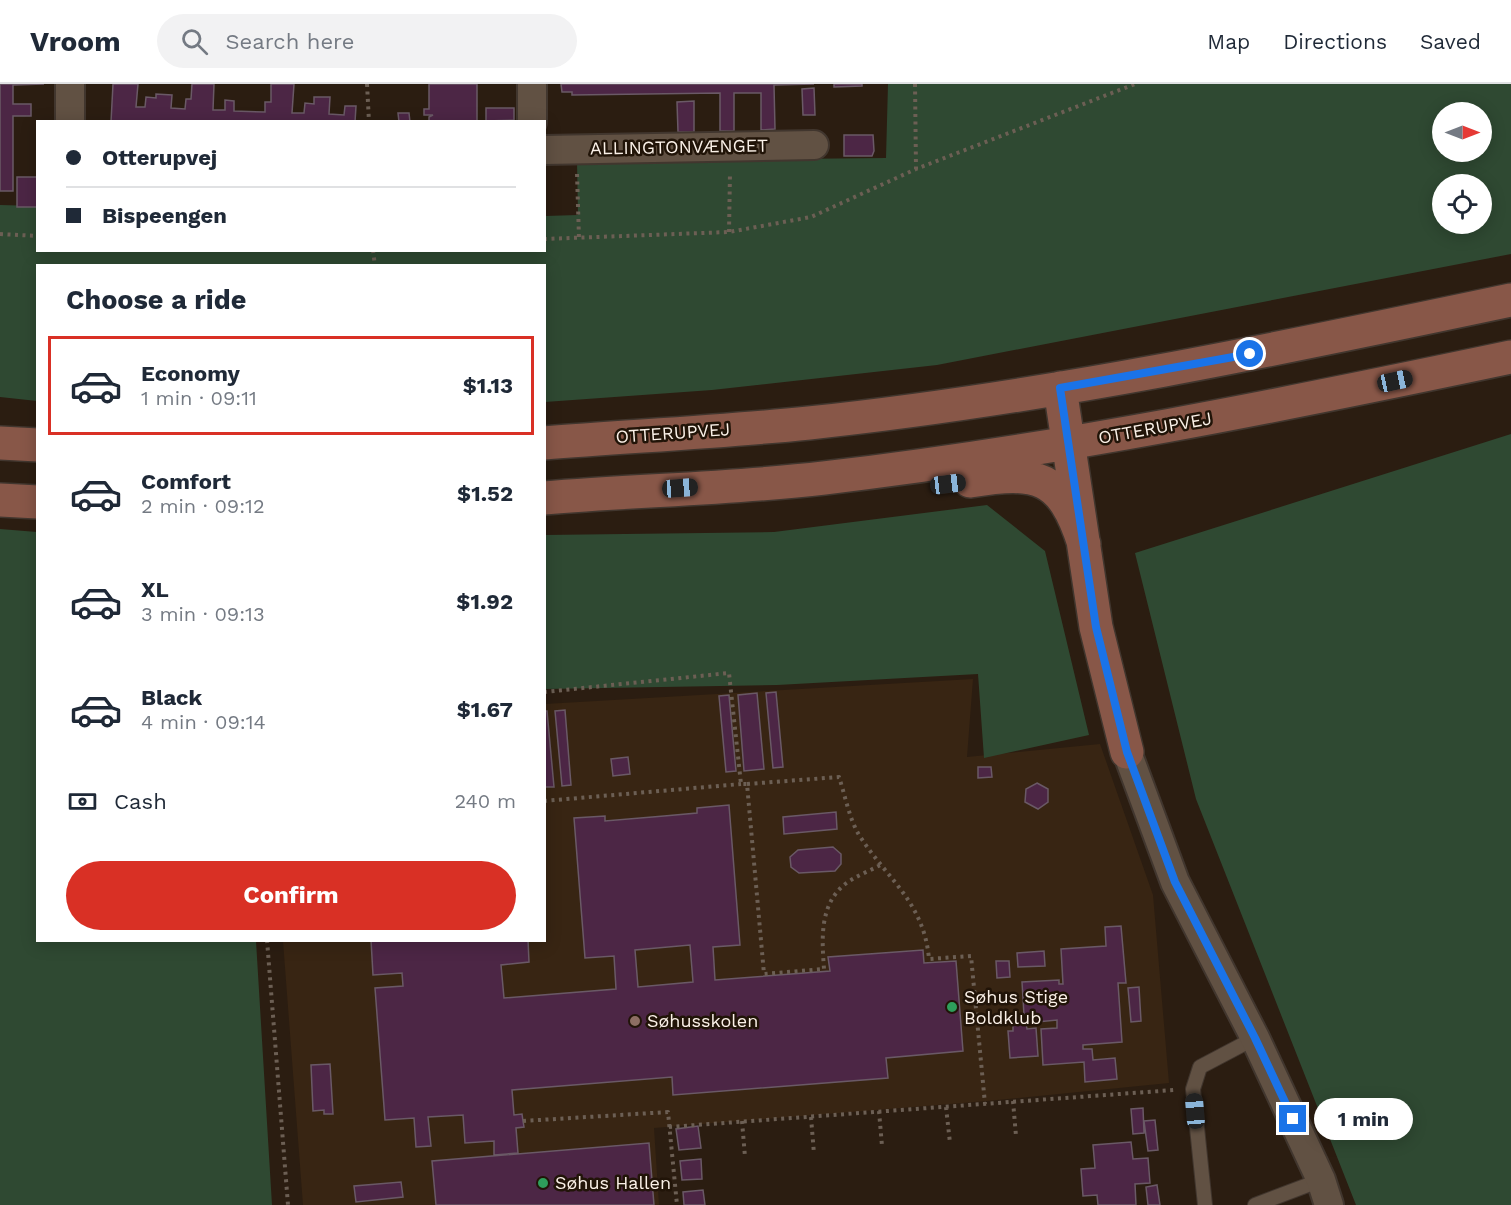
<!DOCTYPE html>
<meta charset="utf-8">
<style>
:root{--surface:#fff;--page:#f2f2f3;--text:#1f2937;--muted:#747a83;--line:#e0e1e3;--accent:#d93025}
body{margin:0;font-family:"Work Sans",sans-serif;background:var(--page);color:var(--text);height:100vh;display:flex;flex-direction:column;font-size:22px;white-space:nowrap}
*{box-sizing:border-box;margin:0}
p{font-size:20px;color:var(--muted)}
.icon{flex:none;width:33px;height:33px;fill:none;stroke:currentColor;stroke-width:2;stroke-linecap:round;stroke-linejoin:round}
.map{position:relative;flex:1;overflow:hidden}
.details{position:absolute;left:36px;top:180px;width:510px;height:678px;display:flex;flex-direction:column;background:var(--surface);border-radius:0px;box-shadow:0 3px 15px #0003}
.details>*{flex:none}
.top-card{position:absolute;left:36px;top:36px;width:510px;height:132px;border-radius:0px;box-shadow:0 3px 15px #0003;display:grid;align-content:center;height:132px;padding:0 30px;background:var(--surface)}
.needle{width:39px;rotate:90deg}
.controls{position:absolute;left:1432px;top:18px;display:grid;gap:12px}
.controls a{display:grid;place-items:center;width:60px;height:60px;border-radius:50%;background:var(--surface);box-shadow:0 3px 15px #0003;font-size:30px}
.end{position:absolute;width:27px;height:27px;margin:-14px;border:8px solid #1a73e8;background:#fff;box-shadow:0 0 0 3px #fff}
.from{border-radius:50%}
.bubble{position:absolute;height:42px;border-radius:21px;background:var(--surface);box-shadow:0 3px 15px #0003;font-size:20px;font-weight:700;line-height:42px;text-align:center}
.car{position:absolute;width:18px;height:36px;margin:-18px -9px;border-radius:8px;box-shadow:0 0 4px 2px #0007;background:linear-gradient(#222 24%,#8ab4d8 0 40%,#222 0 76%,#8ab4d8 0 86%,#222 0)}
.top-card b{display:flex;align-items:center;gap:21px;height:57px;font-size:22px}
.top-card b+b{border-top:2px solid var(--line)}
.top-card i{width:15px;height:15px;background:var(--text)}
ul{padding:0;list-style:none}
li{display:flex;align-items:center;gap:18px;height:99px;margin:0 12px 9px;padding:0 18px;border:3px solid transparent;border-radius:0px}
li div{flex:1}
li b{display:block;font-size:22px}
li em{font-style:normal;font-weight:700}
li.on{border-color:var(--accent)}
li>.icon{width:54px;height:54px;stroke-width:1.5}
h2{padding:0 30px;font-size:27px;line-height:72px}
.pay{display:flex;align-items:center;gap:15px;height:66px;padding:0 30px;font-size:22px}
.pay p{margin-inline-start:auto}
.action{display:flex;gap:12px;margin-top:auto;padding:12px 30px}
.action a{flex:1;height:69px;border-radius:36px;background:var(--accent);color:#fff;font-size:24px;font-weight:700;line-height:69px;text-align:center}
header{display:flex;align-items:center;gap:36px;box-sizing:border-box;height:84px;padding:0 30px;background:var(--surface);border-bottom:2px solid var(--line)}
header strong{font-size:28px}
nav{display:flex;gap:33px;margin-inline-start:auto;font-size:21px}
.search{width:420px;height:54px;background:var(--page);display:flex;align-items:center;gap:15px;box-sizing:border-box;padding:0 21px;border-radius:33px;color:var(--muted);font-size:22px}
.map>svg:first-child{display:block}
.built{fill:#382513}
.green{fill:#2f4932;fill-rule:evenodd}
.building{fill:#4c2645;stroke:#6a5966;stroke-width:1.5;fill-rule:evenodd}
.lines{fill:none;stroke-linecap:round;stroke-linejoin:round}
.lane-casing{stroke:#41362e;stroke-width:16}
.street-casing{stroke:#41362e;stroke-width:32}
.secondary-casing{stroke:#41362e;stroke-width:36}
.path{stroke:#6c5f54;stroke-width:4;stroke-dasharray:3 4.5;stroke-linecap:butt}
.lane{stroke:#615143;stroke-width:14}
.street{stroke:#615143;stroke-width:28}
.secondary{stroke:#885748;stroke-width:33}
.route{stroke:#1a73e8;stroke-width:8}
.leisure-dot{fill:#2e9e5b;stroke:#211408;stroke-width:2}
.education-dot{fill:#8d6e63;stroke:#211408;stroke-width:2}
.labels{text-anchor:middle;stroke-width:5;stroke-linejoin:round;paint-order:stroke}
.street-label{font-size:18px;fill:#fbf1e8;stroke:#211408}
.poi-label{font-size:18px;fill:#fbf1e8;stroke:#211408;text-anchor:start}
</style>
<header>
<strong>Vroom</strong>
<div class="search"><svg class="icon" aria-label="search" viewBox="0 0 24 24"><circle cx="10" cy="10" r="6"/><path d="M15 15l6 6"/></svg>Search here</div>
<nav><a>Map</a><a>Directions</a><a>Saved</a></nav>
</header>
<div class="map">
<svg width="1511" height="1121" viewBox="0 0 1511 1121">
<rect width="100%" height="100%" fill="#2b1d11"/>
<path class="built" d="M973,595L967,673L1100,660L1153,811L1169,999L987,1017L654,1044L659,1121H303L283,857L544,856L545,620Z"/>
<path class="green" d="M888,0H1511V170L937,281L712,306L545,318L544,182H38L37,317L0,313V121L37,122L38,166H544L545,132L578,131L577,77L886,74ZM1443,28H1482V68H1443ZM1443,100H1482V140H1443Z
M1511,350V1121H1356L1196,715L1135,469Z
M987,421L1045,467L1089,651L984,674L978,590L777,601L545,605V451L774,448Z
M0,445L37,448L38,856L256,857L272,1121H0Z"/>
<path class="building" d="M0,0H44L13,1V20H31V32H13V107H0Z
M113,0H138L136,23H145L146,13L156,14V10L172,11L171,24L185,25L186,15H191L192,0H214L213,26H225V16L234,17V27L265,28V18H271V0H294L292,29H304L305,19L314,20V13H330L329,30L344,31L345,22H356L355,38H111Z
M429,0H477V38H429V33L433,31H424V25H429Z
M561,0H814L774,1L775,45L761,46V9H734V47H720V9L572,11V8H562Z
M834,0H862V2L834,3Z
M814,4L815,31H803L802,5Z
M694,17V48H678L677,18Z
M486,24H514V36L486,37Z
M398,29H409L410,38H399Z
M844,51H873L874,67L872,72H844Z
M17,93H38V123H17Z
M776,608L783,683L773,684L766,609Z
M757,609L764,685L744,687L738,611Z
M729,611L736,687L726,688L719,612Z
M565,626L571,701L562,702L555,627Z
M544,627H547L554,703H544Z
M628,673L630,690L613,692L611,675Z
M978,683H991L992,693L978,694Z
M1037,699L1048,705V718L1038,725L1025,718L1026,705Z
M729,721L740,861L713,863L715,896L830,887L828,873L923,866L924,879L956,877L963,967L886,974L888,994L673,1011L672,993L512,1006L514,1031L522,1030L523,1037L524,1043L516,1044L518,1069L494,1071V1057L465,1059L463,1031L428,1033L431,1062L416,1063L414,1034L385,1036L375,904L403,902L402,889L373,891L371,856H528L529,878L501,881L504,914L616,905L614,872L585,874L574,734L605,732V737L664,732L697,729V724ZM690,861L693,898L638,903L635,866Z
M836,728L837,745L784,750L783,733Z
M833,763L841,770V780L835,787L799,789L791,783L790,773L798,766Z
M1121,842L1126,899H1118L1122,958L1083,961V965H1092L1093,976L1115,974L1117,995L1085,998L1084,978L1043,981L1041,945L1057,944V936L1026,939L1027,945L1036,944L1038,972L1010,974L1008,947H1013V932L1024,931L1022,898L1059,896V900H1063L1061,865L1106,862L1105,843Z
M1044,867L1045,882L1018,883L1017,869Z
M996,877H1009L1010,893L997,894Z
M1139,903L1141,937L1131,938L1128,904Z
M330,980L333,1030H324V1026L313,1027L311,981Z
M1143,1024L1144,1049L1133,1050L1131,1025Z
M1155,1036L1158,1066L1148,1067L1144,1037Z
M698,1042L701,1064L679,1066L676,1045Z
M1131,1058L1133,1075L1148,1074L1150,1099L1135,1100L1136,1121H1098L1097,1111L1083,1112L1081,1085L1095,1084L1093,1061Z
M649,1059L654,1121H436L432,1077Z
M701,1075L702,1095L682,1096L680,1077Z
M401,1098L403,1113L356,1118L354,1102Z
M1157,1101L1160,1121H1148L1146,1103Z
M703,1106L705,1121H684L683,1108Z"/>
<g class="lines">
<defs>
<path id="lane" d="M1205,1121L1193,1005L1200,983L1255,954
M1255,1121L1321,1096"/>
<path id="street" d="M70,0V38
M532,0V38
M544,66L814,61
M1127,668L1175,798L1255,954L1321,1096L1329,1121"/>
<path id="secondary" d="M1060,304L1096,543L1127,668
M0,359L38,361
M544,359C633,352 721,348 809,339C1046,314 1279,265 1511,216
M970,397C1037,386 1062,391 1084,460
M544,414C637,406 731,405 824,394C1056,367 1283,321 1511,273
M0,416L38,418"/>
</defs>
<use href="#lane" class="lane-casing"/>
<use href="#street" class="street-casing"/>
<use href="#secondary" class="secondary-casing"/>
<path class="path" d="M367,0L369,38
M915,0L916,85
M577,90L579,154
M729,148L730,89
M0,150L38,152
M544,155L729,148L811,133L916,85L1135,0
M373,166L375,182
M544,608L729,589L741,700H747L764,890L824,885C822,856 819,822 844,801C855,792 870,787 882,780
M747,700L839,693C845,711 849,734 859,751C887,795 924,818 929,875L971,872L985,1020
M544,717L741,700
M267,856L288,1121
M1013,1017L1016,1052
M946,1023L950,1059
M879,1027L882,1062
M811,1033L814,1070
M523,1037L668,1028L677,1121
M742,1037L745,1073
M669,1043L1174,1006"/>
<use href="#lane" class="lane"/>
<use href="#street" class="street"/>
<use href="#secondary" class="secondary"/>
</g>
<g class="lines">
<path class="route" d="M1250,270L1060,304L1096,543L1127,668L1175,798L1255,954L1293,1035"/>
</g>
<g class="leisure-dot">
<circle cx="952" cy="923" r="6"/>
<circle cx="543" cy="1099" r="6"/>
</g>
<circle class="education-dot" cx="635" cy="937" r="6"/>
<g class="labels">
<g class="street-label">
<text transform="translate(679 63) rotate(-1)" y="6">ALLINGTONVÆNGET</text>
<text transform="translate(1155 344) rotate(-10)" y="6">OTTERUPVEJ</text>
<text transform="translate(673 349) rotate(-4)" y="6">OTTERUPVEJ</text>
</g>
<g class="poi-label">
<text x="964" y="919">Søhus Stige<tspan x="964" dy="21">Boldklub</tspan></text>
<text x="647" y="943">Søhusskolen</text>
<text x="555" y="1105">Søhus Hallen</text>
</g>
</g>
</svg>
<div class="controls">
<a><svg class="needle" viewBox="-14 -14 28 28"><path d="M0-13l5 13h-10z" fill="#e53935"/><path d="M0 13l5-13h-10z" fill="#747a83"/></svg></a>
<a><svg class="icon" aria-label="locate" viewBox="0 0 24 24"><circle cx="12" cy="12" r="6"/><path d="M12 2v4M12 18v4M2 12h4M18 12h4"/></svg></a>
</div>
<i class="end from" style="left:1250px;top:270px"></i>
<i class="end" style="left:1293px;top:1035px"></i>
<div class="bubble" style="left:1314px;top:1014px;width:99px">1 min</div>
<i class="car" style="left:1395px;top:297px;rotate:78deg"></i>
<i class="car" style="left:948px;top:400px;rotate:83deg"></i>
<i class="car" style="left:680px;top:404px;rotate:86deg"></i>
<i class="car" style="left:1195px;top:1027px;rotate:355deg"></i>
<div class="top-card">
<b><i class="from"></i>Otterupvej</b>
<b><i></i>Bispeengen</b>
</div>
<section class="details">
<h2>Choose a ride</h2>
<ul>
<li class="on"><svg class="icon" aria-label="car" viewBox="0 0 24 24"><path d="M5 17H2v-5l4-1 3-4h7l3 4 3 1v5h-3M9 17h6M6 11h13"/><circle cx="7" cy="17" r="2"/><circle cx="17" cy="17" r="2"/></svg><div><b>Economy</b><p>1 min · 09:11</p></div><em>$1.13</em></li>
<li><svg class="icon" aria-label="car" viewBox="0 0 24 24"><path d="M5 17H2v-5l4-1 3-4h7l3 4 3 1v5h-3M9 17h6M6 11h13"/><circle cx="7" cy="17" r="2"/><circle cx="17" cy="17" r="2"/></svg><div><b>Comfort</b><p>2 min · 09:12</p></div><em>$1.52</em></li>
<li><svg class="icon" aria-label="car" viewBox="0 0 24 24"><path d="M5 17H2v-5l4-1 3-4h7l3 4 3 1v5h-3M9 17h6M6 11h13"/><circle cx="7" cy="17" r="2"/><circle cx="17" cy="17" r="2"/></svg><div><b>XL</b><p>3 min · 09:13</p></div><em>$1.92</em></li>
<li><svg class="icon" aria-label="car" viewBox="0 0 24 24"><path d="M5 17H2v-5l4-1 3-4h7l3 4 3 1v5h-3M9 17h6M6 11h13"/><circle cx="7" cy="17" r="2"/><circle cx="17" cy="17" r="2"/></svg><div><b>Black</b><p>4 min · 09:14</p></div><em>$1.67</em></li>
</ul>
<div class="pay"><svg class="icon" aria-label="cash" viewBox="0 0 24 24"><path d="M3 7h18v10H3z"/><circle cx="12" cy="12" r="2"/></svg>Cash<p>240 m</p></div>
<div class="action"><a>Confirm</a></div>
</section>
</div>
